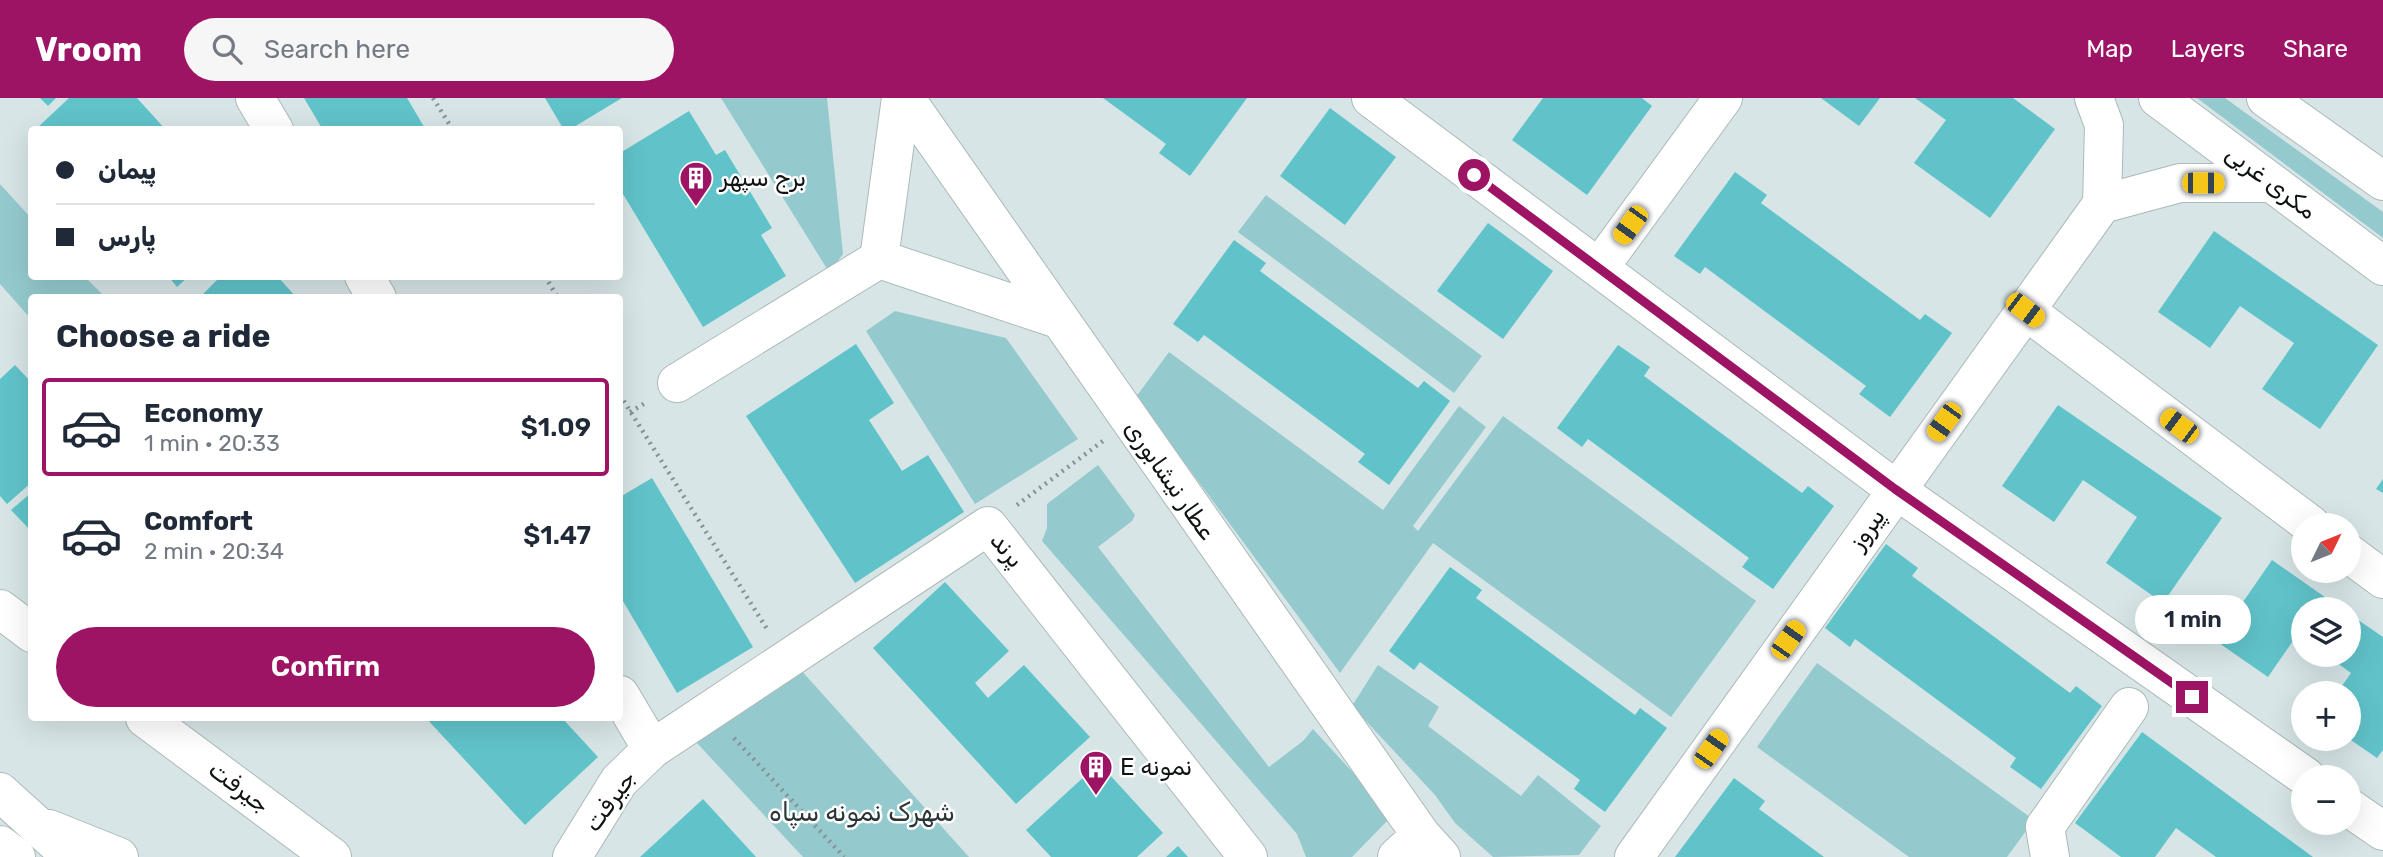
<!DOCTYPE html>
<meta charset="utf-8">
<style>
:root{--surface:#fff;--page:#f6f6f7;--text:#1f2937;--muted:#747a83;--line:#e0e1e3;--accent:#9d1464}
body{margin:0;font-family:Rubik,"Noto Sans Arabic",sans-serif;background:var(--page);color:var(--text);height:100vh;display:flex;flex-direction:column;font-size:26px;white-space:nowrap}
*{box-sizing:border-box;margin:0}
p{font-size:23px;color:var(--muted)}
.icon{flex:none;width:38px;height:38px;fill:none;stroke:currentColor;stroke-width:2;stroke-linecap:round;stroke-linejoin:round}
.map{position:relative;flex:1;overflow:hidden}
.panel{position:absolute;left:28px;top:196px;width:595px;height:427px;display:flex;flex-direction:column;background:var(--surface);border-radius:7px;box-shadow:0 7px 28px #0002}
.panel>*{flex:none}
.guide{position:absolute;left:28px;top:28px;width:595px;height:154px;border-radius:7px;box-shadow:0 7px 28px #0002;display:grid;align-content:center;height:154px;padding:0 28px;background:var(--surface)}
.needle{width:46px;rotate:47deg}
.tools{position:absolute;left:2291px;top:415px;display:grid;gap:14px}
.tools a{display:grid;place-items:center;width:70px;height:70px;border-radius:50%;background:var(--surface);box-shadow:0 7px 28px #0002;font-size:35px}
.end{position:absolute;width:32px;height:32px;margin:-16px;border:9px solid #9d1464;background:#fff;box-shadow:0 0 0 4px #fff}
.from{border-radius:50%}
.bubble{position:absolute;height:49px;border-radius:24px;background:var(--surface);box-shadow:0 7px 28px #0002;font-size:23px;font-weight:600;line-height:49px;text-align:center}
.car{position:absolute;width:21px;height:42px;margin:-21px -10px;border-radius:9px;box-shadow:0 0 5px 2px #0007;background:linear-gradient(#f5c518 24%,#345 0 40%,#f5c518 0 76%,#345 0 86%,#f5c518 0)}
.guide b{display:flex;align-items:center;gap:24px;height:66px;font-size:26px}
.guide b+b{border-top:2px solid var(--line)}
.guide i{width:18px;height:18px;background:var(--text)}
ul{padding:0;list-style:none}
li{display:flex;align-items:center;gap:21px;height:98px;margin:0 14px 10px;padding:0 14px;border:4px solid transparent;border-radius:7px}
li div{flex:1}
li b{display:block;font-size:26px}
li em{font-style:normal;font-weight:600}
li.current{border-color:var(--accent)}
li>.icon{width:63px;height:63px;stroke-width:1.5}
h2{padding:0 28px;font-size:32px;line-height:84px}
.cta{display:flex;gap:14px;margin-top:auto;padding:14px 28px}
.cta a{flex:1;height:80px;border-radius:42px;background:var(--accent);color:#fff;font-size:28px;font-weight:600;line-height:80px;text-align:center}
header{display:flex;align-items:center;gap:42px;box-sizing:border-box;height:98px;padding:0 35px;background:var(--accent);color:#fff}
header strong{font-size:33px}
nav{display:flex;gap:38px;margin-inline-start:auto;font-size:24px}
.search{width:490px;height:63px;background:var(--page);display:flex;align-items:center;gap:18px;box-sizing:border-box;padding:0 24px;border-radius:38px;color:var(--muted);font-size:26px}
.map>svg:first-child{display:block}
.green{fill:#94cace}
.building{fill:#60c3ca}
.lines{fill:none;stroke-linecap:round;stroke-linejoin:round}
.minor-casing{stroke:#abb9b9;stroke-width:40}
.highway-casing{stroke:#abb9b9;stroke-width:40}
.path{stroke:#879192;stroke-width:4.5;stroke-dasharray:2 5;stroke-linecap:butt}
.minor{stroke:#fff;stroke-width:38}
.highway{stroke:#fff;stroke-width:38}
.route{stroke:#9d1464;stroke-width:9}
.labels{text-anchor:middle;stroke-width:5;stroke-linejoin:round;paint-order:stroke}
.poi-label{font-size:24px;fill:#0f1314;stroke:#fff;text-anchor:start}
.street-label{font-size:24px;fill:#0f1314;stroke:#fff}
.neighbourhood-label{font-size:26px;fill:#2a3536;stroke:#fff}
</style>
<header>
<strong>Vroom</strong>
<div class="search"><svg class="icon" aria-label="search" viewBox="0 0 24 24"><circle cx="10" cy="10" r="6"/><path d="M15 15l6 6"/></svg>Search here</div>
<nav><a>Map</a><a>Layers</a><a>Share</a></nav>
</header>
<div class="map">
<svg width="2383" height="759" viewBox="0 0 2383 759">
<rect width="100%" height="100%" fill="#d7e5e6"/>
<path class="green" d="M721,0H827L843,156L829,174Z
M2197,0H2225L2383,114V140Z
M0,86L31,120L32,178L85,179L105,199L32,200L31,221L0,186Z
M1266,97L1482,258L1454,295L1238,134Z
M895,213L1006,240L1078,341L975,406L866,233Z
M1169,254L1383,412L1459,308L1486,329L1413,428L1418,433L1503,318L1756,503L1671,619L1433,445L1340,575L1136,299Z
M1098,367L1135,417L1132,423L1098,449L1269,669L1303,643L1313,631L1378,702L1388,722L1352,759H1306L1297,736L1042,443L1047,430V406Z
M1817,565L2034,722L2007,759H1909L1757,649Z
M1378,567L1439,609L1428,628L1521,698L1538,677L1601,728L1579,757L1493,759L1455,725L1435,697L1352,608Z
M800,571L969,759H803L696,644Z"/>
<path class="building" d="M40,0H56L48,8Z
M69,0H137L166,32H35Z
M304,0H407L426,32H323Z
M545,0H622L569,32H564Z
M1103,0H1247L1190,78L1159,55L1166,46Z
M1543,0H1642L1652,8L1587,97L1512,42Z
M1821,0H1880L1859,28Z
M1915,0H2013L2055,31L1990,120L1914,65L1946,22Z
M1330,10L1396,59L1345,127L1280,78Z
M689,13L716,57L725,52L772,130L761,137L786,178L703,229L620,91V55Z
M1735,74L1767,97L1761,105L1920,222L1925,216L1952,235L1890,319L1859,296L1866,288L1705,169L1700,176L1674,158Z
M1488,125L1553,173L1503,241L1437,193Z
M2214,133L2378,247L2320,331L2262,291L2294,245L2240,208L2210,250L2158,214Z
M1234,142L1266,165L1260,173L1418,290L1424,283L1450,303L1389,387L1358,364L1365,356L1204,237L1198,244L1173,226Z
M168,178H189L177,189Z
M221,178H277L297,200H199Z
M856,246L894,305L869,322L902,373L928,357L964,414L855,485L746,318Z
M1618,247L1650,269L1644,278L1802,395L1808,388L1834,408L1773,491L1742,469L1749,460L1588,341L1582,349L1557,330Z
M15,267L32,285V384L7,406L0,398V281Z
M2058,307L2222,420L2163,505L2106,465L2137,419L2083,382L2054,424L2002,388Z
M652,380L753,549L677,595L620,498V399Z
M2383,381V395L2376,391Z
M32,394V434L11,412Z
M1886,446L1918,470L1912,478L2070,595L2076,588L2102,608L2041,691L2010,669L2016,660L1855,541L1850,549L1825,530Z
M2272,462L2342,511H2303V541L2297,537L2268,579L2216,543Z
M1450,469L1482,492L1476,500L1635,617L1640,610L1667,630L1605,714L1574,691L1580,682L1420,564L1414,572L1389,553Z
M945,484L1009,553L975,585L988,600L1024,567L1090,639L1016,706L873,550Z
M2348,515L2383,539V652L2377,660L2348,640V595H2337L2351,575L2325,556H2348Z
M426,620H562L598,659L525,727Z
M2142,634L2313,759H2216L2176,730L2155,759H2121L2075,725Z
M1099,665L1163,735L1137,759H1051L1026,732Z
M1734,680L1765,703L1759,711L1824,759H1675Z
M703,701L756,759H640Z
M1178,748L1188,759H1166Z"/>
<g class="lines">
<defs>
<path id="minor" d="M255,0L274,32
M905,0L1421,737L1441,759
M1371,0L1895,391L2306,679
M2094,0L2104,27L2102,106
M2158,0L2383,168
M2266,0L2383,83
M2102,106L2180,85H2271
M879,161L1058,221
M879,161L901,0
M1599,170L1723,0
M364,178L377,200
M2025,212L2311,427
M677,285L879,161
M2348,455L2383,481
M0,511L32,535
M620,597L652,651
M145,620L332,759
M0,694L72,759
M2348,709L2383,733
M49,731L119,759
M572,759L619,683L652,651L988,428L1248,759
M1397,759L1421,737
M1634,759L2102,106
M2050,759L2045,729L2129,609"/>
<path id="highway" d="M0,747L16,759"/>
</defs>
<use href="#minor" class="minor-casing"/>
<use href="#highway" class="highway-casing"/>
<path class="path" d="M433,0L453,32
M545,178L558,200
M620,297L767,531
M630,314L647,304
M1017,407L1103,343
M734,640L844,759"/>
<use href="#minor" class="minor"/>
<use href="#highway" class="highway"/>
</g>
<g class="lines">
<path class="route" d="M1474,77L1895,391L2192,599"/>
</g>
<defs>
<symbol id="building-pin" viewBox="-11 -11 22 30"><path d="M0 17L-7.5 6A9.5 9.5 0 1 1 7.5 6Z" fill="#9d1464" stroke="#fff"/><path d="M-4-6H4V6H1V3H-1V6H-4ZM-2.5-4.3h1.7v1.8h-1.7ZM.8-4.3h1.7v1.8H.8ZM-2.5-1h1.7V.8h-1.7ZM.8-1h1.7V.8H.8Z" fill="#fff"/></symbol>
</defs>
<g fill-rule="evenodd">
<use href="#building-pin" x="677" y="61" width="38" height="52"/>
<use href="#building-pin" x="1077" y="650" width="38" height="52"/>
</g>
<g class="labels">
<g class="poi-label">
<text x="720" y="88">برج سپهر</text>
<text x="1120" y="677">E نمونه</text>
</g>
<g class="street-label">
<text transform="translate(2271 84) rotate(37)" y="8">مکری غربی</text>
<text transform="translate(1170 382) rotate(55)" y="8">عطار نیشابوری</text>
<text transform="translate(1867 431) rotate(-55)" y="8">پیروز</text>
<text transform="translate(1007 452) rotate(51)" y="8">پرند</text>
<text transform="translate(239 689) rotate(37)" y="8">جيرفت</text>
<text transform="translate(610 703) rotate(-54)" y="8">جیرفت</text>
</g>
<g class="neighbourhood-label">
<text x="862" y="723">شهرک نمونه سپاه</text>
</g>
</g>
</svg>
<div class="tools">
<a><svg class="needle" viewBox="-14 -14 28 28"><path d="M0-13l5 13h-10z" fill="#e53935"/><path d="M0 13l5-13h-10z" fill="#747a83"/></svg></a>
<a><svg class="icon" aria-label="layers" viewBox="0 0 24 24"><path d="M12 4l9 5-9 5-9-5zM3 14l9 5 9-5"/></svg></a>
<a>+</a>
<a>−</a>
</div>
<i class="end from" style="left:1474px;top:77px"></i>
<i class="end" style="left:2192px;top:599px"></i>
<div class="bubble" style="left:2135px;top:497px;width:116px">1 min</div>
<i class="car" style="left:2203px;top:85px;rotate:90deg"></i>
<i class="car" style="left:1630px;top:127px;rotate:216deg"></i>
<i class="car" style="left:2025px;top:212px;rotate:127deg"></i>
<i class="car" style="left:1944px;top:324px;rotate:216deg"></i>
<i class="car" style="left:2179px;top:328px;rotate:307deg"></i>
<i class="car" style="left:1788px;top:542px;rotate:35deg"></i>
<i class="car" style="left:1711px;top:651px;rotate:35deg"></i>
<div class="guide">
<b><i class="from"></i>پیمان</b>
<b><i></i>پارس</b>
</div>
<section class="panel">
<h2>Choose a ride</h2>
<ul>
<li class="current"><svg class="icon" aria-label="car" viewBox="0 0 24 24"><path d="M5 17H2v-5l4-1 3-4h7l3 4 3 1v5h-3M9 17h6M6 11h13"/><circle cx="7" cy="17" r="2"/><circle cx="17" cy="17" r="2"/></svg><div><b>Economy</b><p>1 min · 20:33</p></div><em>$1.09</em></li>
<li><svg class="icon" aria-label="car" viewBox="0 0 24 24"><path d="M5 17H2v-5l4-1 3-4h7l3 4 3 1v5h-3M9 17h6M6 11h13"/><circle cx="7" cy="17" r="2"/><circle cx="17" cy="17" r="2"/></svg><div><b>Comfort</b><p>2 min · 20:34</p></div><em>$1.47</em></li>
</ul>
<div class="cta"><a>Confirm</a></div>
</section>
</div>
